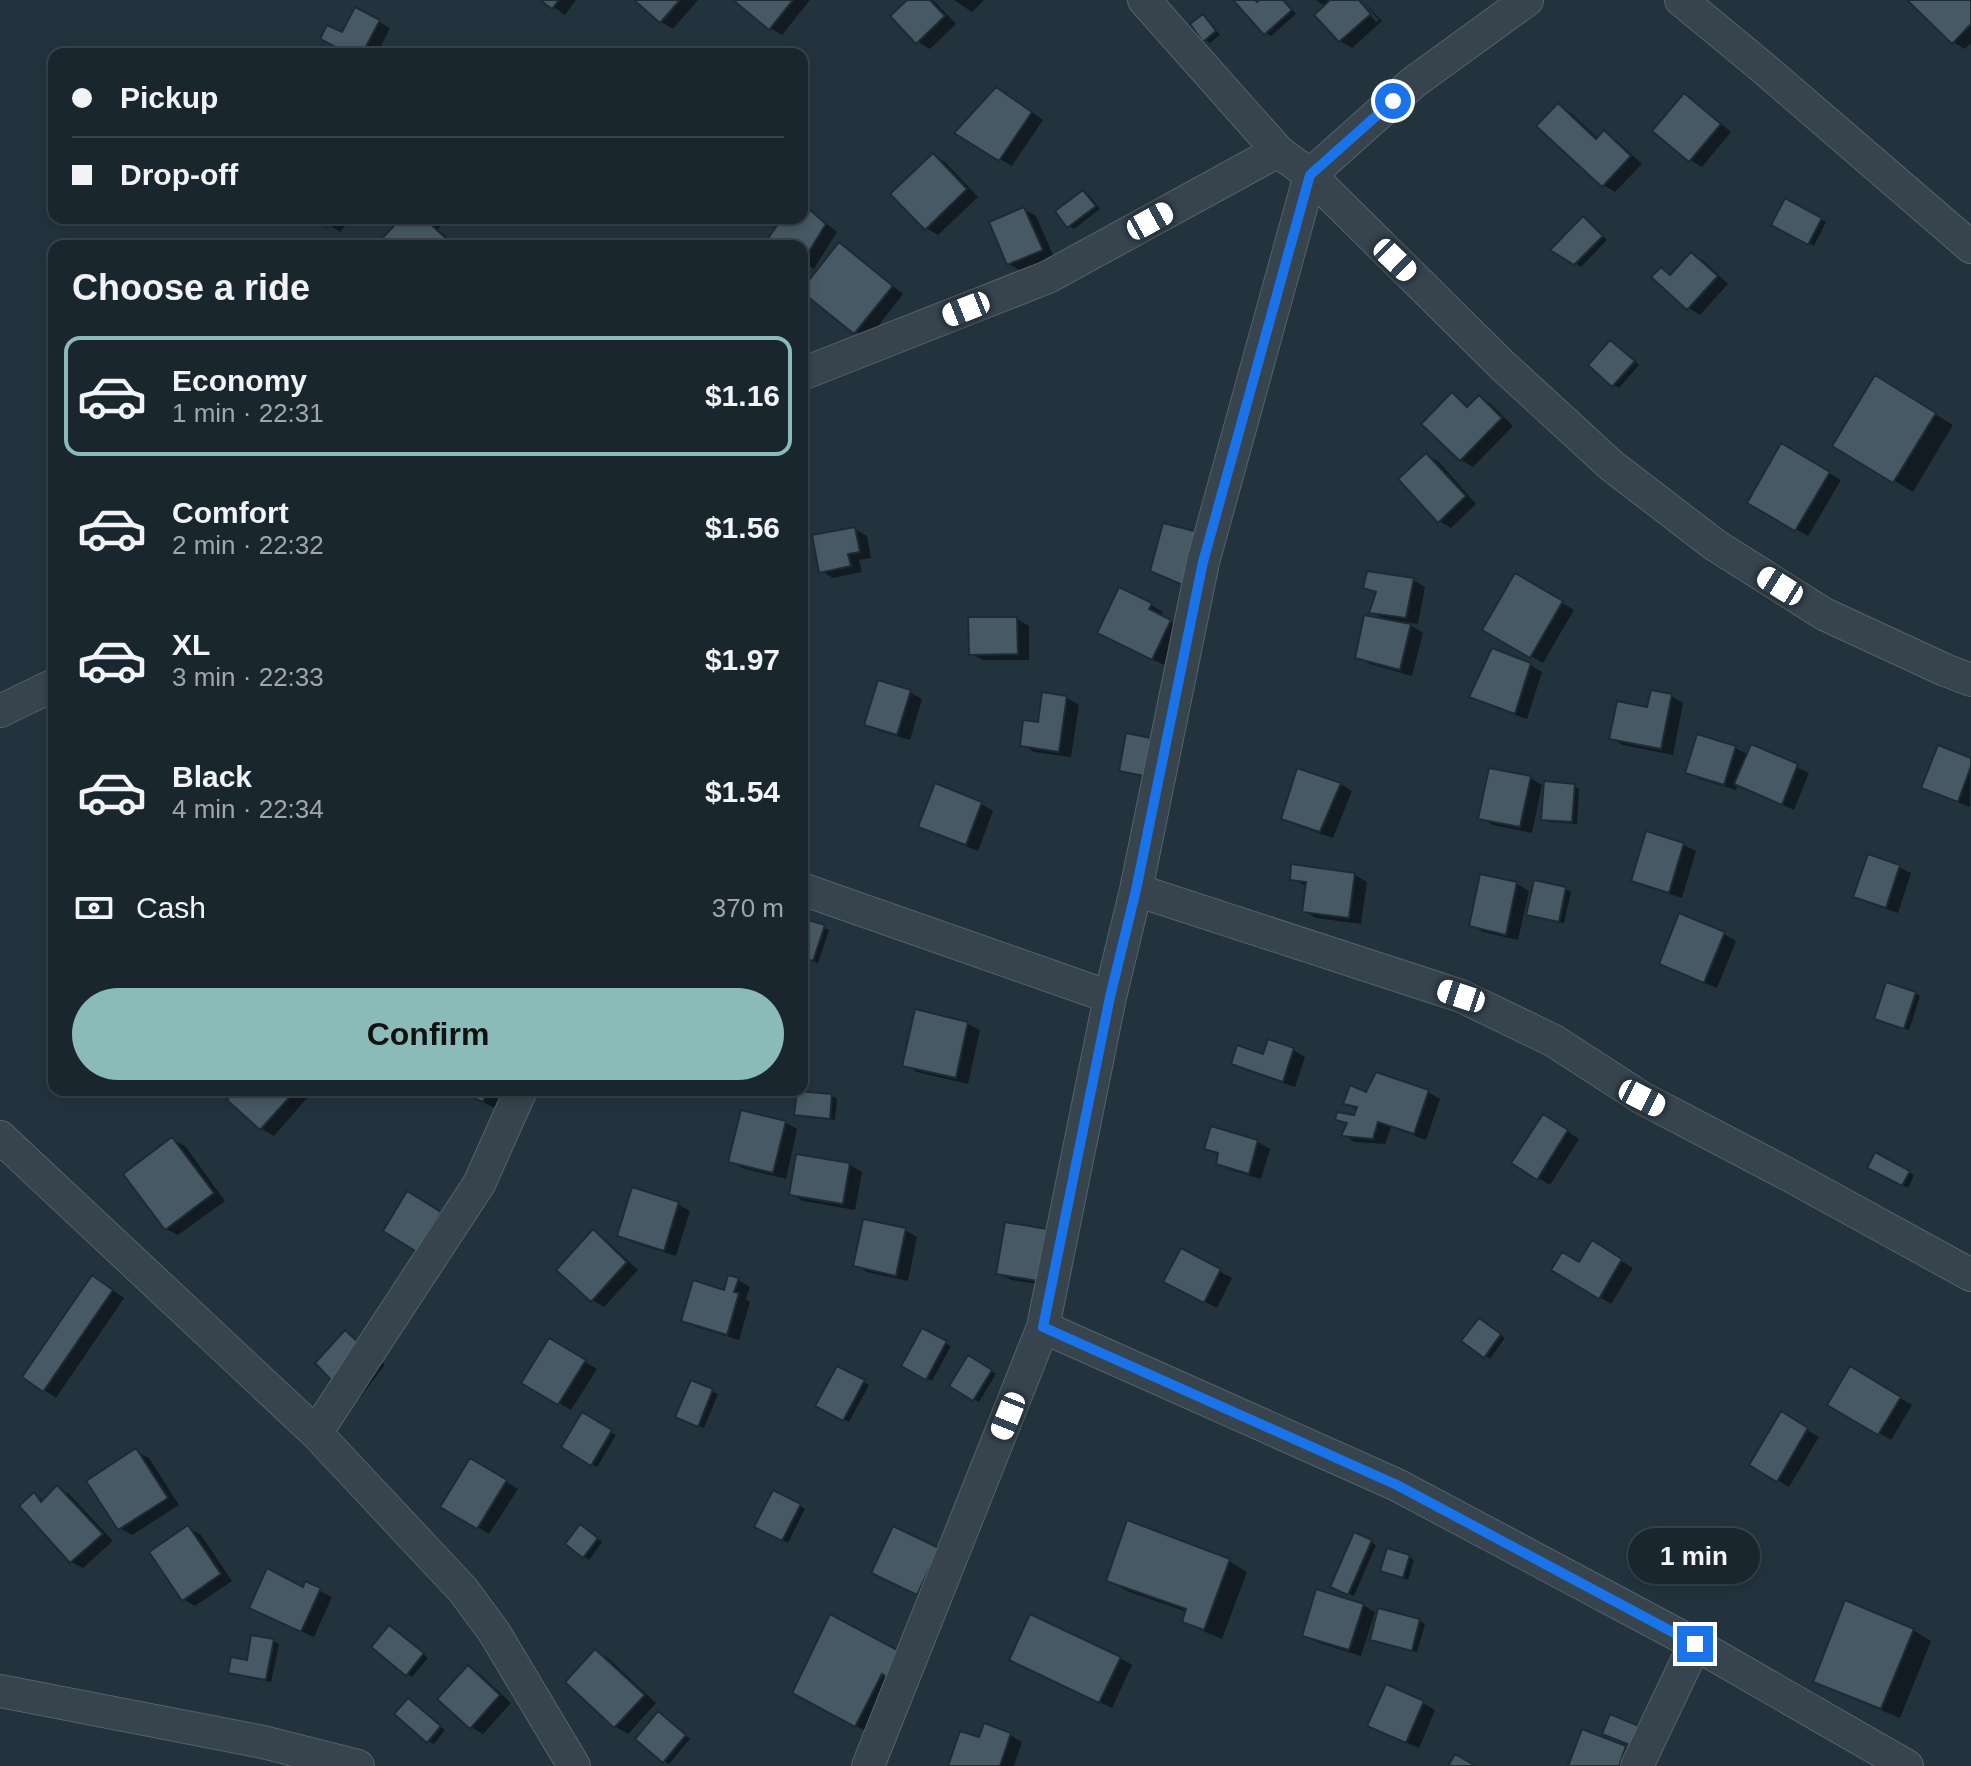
<!DOCTYPE html>
<meta charset="utf-8">
<style>
:root{--surface:#1a262e;--page:#27323a;--text:#f1f3f6;--muted:#9fa5aa;--line:#38434a;--accent:#8bbbb9}
body{margin:0;font-family:Helvetica,sans-serif;background:var(--page);color:var(--text);height:100vh;display:flex;flex-direction:column;font-size:30px;white-space:nowrap}
*{box-sizing:border-box;margin:0}
p{font-size:26px;color:var(--muted)}
.icon{flex:none;width:44px;height:44px;fill:none;stroke:currentColor;stroke-width:2;stroke-linecap:round;stroke-linejoin:round}
.map{position:relative;flex:1;overflow:hidden}
.panel{position:absolute;left:48px;top:240px;width:760px;height:856px;display:flex;flex-direction:column;background:var(--surface);border-radius:16px;box-shadow:0 4px 12px #0003,0 0 0 2px var(--line)}
.panel>*{flex:none}
.top-card{position:absolute;left:48px;top:48px;width:760px;height:176px;border-radius:16px;box-shadow:0 4px 12px #0003,0 0 0 2px var(--line);display:grid;align-content:center;height:176px;padding:0 24px;background:var(--surface)}
.end{position:absolute;width:36px;height:36px;margin:-18px;border:10px solid #1a73e8;background:#fff;box-shadow:0 0 0 4px #fff}
.from{border-radius:50%}
.bubble{position:absolute;height:56px;border-radius:28px;background:var(--surface);box-shadow:0 4px 12px #0003,0 0 0 2px var(--line);font-size:26px;font-weight:700;line-height:56px;text-align:center}
.car{position:absolute;width:24px;height:48px;margin:-24px -12px;border-radius:10px;box-shadow:0 0 6px 2px #0007;background:linear-gradient(#fff 24%,#345 0 40%,#fff 0 76%,#345 0 86%,#fff 0)}
.top-card b{display:flex;align-items:center;gap:28px;height:76px;font-size:30px}
.top-card b+b{border-top:2px solid var(--line)}
.top-card i{width:20px;height:20px;background:var(--text)}
ul{padding:0;list-style:none}
li{display:flex;align-items:center;gap:24px;height:120px;margin:0 16px 12px;padding:0 8px;border:4px solid transparent;border-radius:16px}
li div{flex:1}
li b{display:block;font-size:30px}
li em{font-style:normal;font-weight:700}
li.active{border-color:var(--accent)}
li>.icon{width:72px;height:72px;stroke-width:1.5}
h2{padding:0 24px;font-size:36px;line-height:96px}
.pay{display:flex;align-items:center;gap:20px;height:88px;padding:0 24px;font-size:30px}
.pay p{margin-inline-start:auto}
.cta{display:flex;gap:16px;margin-top:auto;padding:16px 24px}
.cta a{flex:1;height:92px;border-radius:48px;background:var(--accent);color:#111;font-size:32px;font-weight:700;line-height:92px;text-align:center}
.map>svg:first-child{display:block}
.shadow{fill:#0007}
.building{fill:#475964;stroke:#1e2b35;stroke-width:2}
.lines{fill:none;stroke-linecap:round;stroke-linejoin:round}
.minor-casing{stroke:#55626c;stroke-width:34}
.minor{stroke:#37444e;stroke-width:32}
.route{stroke:#1a73e8;stroke-width:10}
</style>
<div class="map">
<svg width="1971" height="1766" viewBox="0 0 1971 1766">
<rect width="100%" height="100%" fill="#23333e"/>
<path class="shadow" d="M543,0H576L565,15Z
M637,0H698L673,29L661,22Z
M736,0H810L782,35L770,28Z
M910,0H933L956,24L930,49L918,42Z
M954,0H984L972,12Z
M1236,0H1255L1259,3L1262,0H1284L1296,14L1271,36L1266,33Z
M1315,0H1356L1376,22L1379,20L1362,0L1382,21L1352,48L1340,41L1326,6Z
M1910,0H1971V43L1965,49L1953,42Z
M356,9L390,28L377,54H352L343,35Z
M1203,16L1208,19L1220,35L1210,43L1205,40Z
M1009,96L1043,120L1012,166L1000,159Z
M1684,96L1696,103L1731,132L1702,167L1690,160L1655,131Z
M1558,106L1570,112L1599,139L1604,133L1616,140L1642,164L1615,192L1603,185Z
M933,155L945,162L978,197L938,235L926,228Z
M1084,192L1089,195L1100,209L1074,229L1069,226Z
M1786,201L1826,222L1814,246L1774,225Z
M802,204L837,232L814,269L802,262V246H779L785,218H802Z
M1024,209L1036,216L1054,257L1021,271L1009,264Z
M320,218H352L340,232Z
M403,218H448L438,229L456,246H385Z
M1584,218L1607,240L1581,267L1553,250Z
M839,245L851,252L903,294L868,339L856,332L803,291Z
M1692,254L1704,261L1728,284L1700,315L1689,308L1661,269L1673,276Z
M1616,346L1639,365L1619,388L1614,385Z
M1894,388L1953,425L1913,492L1835,445Z
M1452,395L1470,407L1479,397L1491,404L1513,426L1473,467L1461,460Z
M1782,446L1841,480L1808,536L1750,503Z
M1427,455L1439,462L1476,504L1451,528L1439,521Z
M855,529L867,536L871,558L859,560L862,572L833,578L821,571Z
M1516,576L1574,610L1543,663L1485,629Z
M1413,580L1425,587L1418,624L1405,622L1423,633L1412,676L1370,664L1357,657L1386,620L1372,612L1378,594L1366,587Z
M1151,605L1163,612L1161,617L1182,628L1164,665L1111,639Z
M1017,619L1029,626V660H983L970,653Z
M1530,665L1542,672L1527,719L1483,703L1471,697Z
M910,692L922,699L910,740L879,731L867,724Z
M1671,696L1683,703L1673,755L1623,745L1611,738L1649,709Z
M1067,698L1079,705L1071,757L1034,752L1022,745L1039,724Z
M1752,747L1809,773L1794,810L1738,784L1736,790L1699,779L1687,772L1735,748L1749,755Z
M1971,760L1970,807L1936,794L1924,787Z
M1298,771L1341,784L1352,791L1333,838L1295,825L1283,818Z
M1530,778L1542,785L1532,833L1493,825L1481,818Z
M936,786L981,804L993,811L978,851L932,833L920,826Z
M1574,786L1579,789L1577,824L1548,822L1543,818Z
M802,797L810,802L802,831Z
M1647,834L1684,845L1696,851L1682,898L1646,887L1634,880Z
M1899,867L1911,873L1898,913L1868,903L1856,896Z
M1355,875L1367,882L1361,924L1316,918L1304,911L1308,887L1292,879Z
M1482,877L1517,884L1529,891L1518,940L1483,932L1471,925Z
M1566,889L1571,892L1564,923L1534,917L1528,914Z
M802,920L829,930L818,963L802,957Z
M1724,934L1736,941L1717,988L1673,970L1661,963Z
M1915,993L1920,996L1909,1030L1882,1021Z
M968,1024L980,1030L968,1084L917,1072L905,1065Z
M1269,1042L1293,1050L1305,1057L1295,1087L1245,1070L1233,1063L1264,1056Z
M238,1090H299L308,1097L274,1136L262,1129L229,1100Z
M457,1090H503L495,1108Z
M1428,1092L1440,1099L1426,1140L1391,1127L1385,1144L1355,1142L1344,1135L1349,1125L1337,1119L1356,1118L1358,1111L1346,1103L1366,1095Z
M832,1096L837,1099L835,1120L802,1117L796,1114Z
M785,1122L797,1129L786,1179L742,1168L730,1161Z
M1555,1123L1579,1139L1550,1185L1538,1178Z
M1212,1128L1258,1142L1270,1149L1261,1179L1230,1170L1218,1163L1220,1156L1206,1148Z
M172,1139L185,1146L225,1201L178,1235L166,1229Z
M1876,1155L1914,1175L1908,1188L1870,1167Z
M798,1156L850,1165L862,1172L855,1210L803,1201L791,1194Z
M634,1190L678,1204L690,1211L676,1256L631,1242L619,1235Z
M1007,1225L1056,1287L1011,1280L999,1273Z
M905,1230L917,1237L908,1281L867,1272L855,1265Z
M593,1232L605,1239L638,1270L604,1307L592,1300Z
M1592,1243L1633,1268L1611,1304L1553,1269L1580,1265Z
M1182,1251L1232,1278L1217,1308L1178,1288Z
M738,1280L750,1287L746,1299L750,1302L739,1340L696,1327L684,1320L725,1293Z
M105,1285L124,1298L56,1398L25,1377Z
M1484,1323L1505,1338L1490,1359L1485,1356Z
M923,1330L951,1346L932,1381L904,1366Z
M345,1333L357,1340L385,1365L358,1400L347,1393Z
M550,1340L597,1369L571,1410L524,1382Z
M969,1358L996,1374L979,1402L951,1385Z
M838,1368L869,1385L849,1422L818,1405Z
M1851,1369L1912,1405L1891,1440L1830,1404Z
M692,1382L718,1394L704,1428L683,1419Z
M1781,1414L1819,1437L1789,1487L1751,1464Z
M583,1415L616,1435L597,1467L563,1447Z
M136,1451L149,1458L179,1505L132,1535L120,1528Z
M471,1460L518,1489L489,1534L443,1506Z
M57,1487L69,1494L113,1541L83,1568L71,1562L34,1494L45,1501Z
M774,1492L805,1509L788,1543L757,1526Z
M189,1528L201,1535L232,1581L195,1606L183,1599Z
M586,1530L602,1542L589,1560L584,1557Z
M1371,1542L1376,1545L1354,1596L1338,1589Z
M1409,1557L1414,1560L1408,1580L1388,1573Z
M1229,1561L1247,1572L1222,1639L1203,1631L1184,1621L1187,1612L1127,1591L1108,1580Z
M306,1584L332,1597L314,1637L263,1614L304,1590Z
M1363,1605L1375,1612L1361,1656L1316,1642L1304,1635Z
M1379,1610L1420,1621L1425,1624L1417,1652L1377,1642Z
M831,1617L901,1683L874,1736L813,1702Z
M395,1630L428,1658L412,1677L407,1674Z
M1913,1630L1931,1641L1900,1718L1834,1691L1815,1681Z
M273,1641L279,1644L271,1682L235,1675L230,1672L249,1662Z
M596,1651L608,1658L656,1703L628,1734L616,1727L567,1682Z
M1120,1658L1132,1665L1112,1708L1023,1666Z
M468,1667L480,1674L511,1703L483,1734L471,1727L440,1699Z
M413,1703L445,1730L434,1744L428,1741Z
M1423,1703L1435,1710L1419,1748L1382,1732Z
M664,1716L690,1739L669,1764L664,1761Z
M1010,1735L1022,1742L1014,1766H950L980,1740Z"/>
<path class="building" d="M540,0H559L552,9Z
M634,0H680L660,23Z
M733,0H793L769,30Z
M907,0H930L945,16L916,44L890,16Z
M1233,0H1255L1257,2L1259,0H1283L1292,10L1264,35Z
M1330,0H1359L1371,14L1339,42L1314,15Z
M1907,0H1971V24L1952,44Z
M355,7L380,20L362,54H349L320,39L327,25L342,32Z
M1203,14L1216,31L1203,42L1190,24Z
M996,87L1032,112L999,161L954,133Z
M1684,93L1721,124L1689,162L1652,131Z
M1558,103L1596,139L1604,130L1631,156L1602,187L1536,126Z
M933,153L967,189L925,230L890,194Z
M1083,190L1096,206L1067,228L1055,211Z
M1785,198L1822,218L1808,245L1771,225Z
M802,203L826,224L802,263V246H776L767,240L782,218H802Z
M1024,207L1043,250L1007,265L989,222Z
M1583,216L1603,236L1574,265L1550,250Z
M317,218H335L327,227Z
M401,218H430L427,221L449,241L445,246H382L378,243Z
M839,242L893,286L854,334L802,292V289Z
M1691,252L1718,276L1687,310L1651,277L1661,267L1670,275Z
M1610,340L1635,361L1612,387L1588,365Z
M1875,375L1936,413L1893,483L1832,446Z
M1452,392L1467,407L1479,395L1502,418L1460,461L1421,424Z
M1781,443L1830,472L1795,531L1747,503Z
M1426,453L1466,496L1438,523L1398,479Z
M1163,523L1202,533L1192,589L1150,571Z
M855,527L860,552L848,554L851,566L819,573L812,535Z
M1367,571L1414,578L1406,618L1369,613L1376,592L1363,588Z
M1515,573L1563,601L1530,658L1482,630Z
M1119,587L1152,603L1149,609L1171,620L1152,660L1097,633Z
M1364,615L1411,624L1400,670L1355,658Z
M968,617H1017L1018,654L969,655Z
M1492,648L1531,663L1515,714L1469,697Z
M878,680L911,690L897,735L864,725Z
M1651,690L1672,694L1661,749L1609,739L1617,701L1647,707Z
M1042,692L1067,696L1059,752L1020,746L1023,720L1038,722Z
M1126,733L1151,738L1144,776L1119,771Z
M1697,734L1736,746L1724,785L1685,773Z
M1751,744L1798,764L1782,805L1734,784Z
M1938,745L1971,758V766L1958,802L1921,788Z
M1297,768L1341,783L1320,832L1281,819Z
M1489,768L1531,776L1520,827L1478,819Z
M1544,781L1575,784L1572,822L1541,820Z
M935,783L982,802L966,845L918,827Z
M1646,831L1684,843L1669,893L1631,881Z
M1868,854L1900,865L1886,908L1853,897Z
M1291,864L1355,873L1349,918L1302,912L1306,882L1290,880Z
M1480,874L1517,882L1506,935L1469,926Z
M1534,880L1566,887L1559,922L1526,915Z
M1679,913L1725,932L1704,983L1659,964Z
M802,918L825,925L813,961L802,958Z
M1886,982L1916,992L1904,1029L1874,1019Z
M915,1009L968,1022L956,1078L902,1066Z
M1268,1039L1294,1048L1283,1082L1231,1064L1237,1045L1263,1054Z
M1376,1072L1429,1090L1414,1134L1378,1122L1373,1139L1341,1136L1347,1123L1335,1120L1337,1112L1354,1115L1357,1107L1343,1104L1350,1085L1366,1092Z
M235,1090H296L260,1130L227,1100Z
M455,1090H488L483,1102Z
M797,1091L832,1094L830,1119L794,1115Z
M741,1110L786,1121L773,1173L728,1162Z
M1543,1114L1568,1130L1537,1180L1511,1163Z
M1211,1126L1258,1140L1249,1174L1216,1164L1218,1153L1204,1149Z
M172,1137L214,1193L165,1230L123,1174Z
M1875,1152L1910,1171L1902,1186L1867,1168Z
M796,1154L850,1163L843,1204L789,1195Z
M632,1187L679,1202L664,1251L617,1236Z
M407,1191L441,1212L417,1252L383,1231Z
M863,1219L906,1228L896,1276L853,1266Z
M1005,1222L1053,1230L1044,1282L996,1274Z
M593,1229L627,1262L591,1302L556,1270Z
M1592,1240L1622,1259L1599,1299L1551,1270L1562,1252L1579,1262Z
M1181,1248L1221,1269L1204,1303L1163,1282Z
M92,1275L113,1290L43,1392L22,1377Z
M728,1275L739,1278L734,1292L739,1293L727,1335L681,1321L693,1280L724,1290Z
M1479,1318L1501,1334L1484,1358L1461,1341Z
M922,1328L947,1341L926,1380L901,1366Z
M345,1330L374,1357L345,1395L315,1363Z
M549,1338L586,1360L558,1405L521,1383Z
M968,1355L992,1370L973,1401L949,1386Z
M837,1366L865,1380L843,1421L815,1406Z
M1850,1366L1901,1397L1878,1435L1827,1405Z
M691,1380L713,1389L698,1427L675,1417Z
M1781,1411L1808,1428L1777,1482L1749,1465Z
M582,1412L612,1430L591,1466L561,1447Z
M136,1448L168,1498L118,1530L86,1481Z
M470,1458L507,1480L477,1529L440,1507Z
M57,1485L103,1534L70,1563L19,1506L34,1492L41,1502Z
M773,1490L801,1504L782,1541L754,1527Z
M1127,1520L1230,1559L1204,1630L1182,1622L1186,1609L1106,1581Z
M580,1524L598,1538L583,1558L565,1544Z
M188,1525L221,1574L182,1601L149,1552Z
M893,1526L939,1548L917,1595L871,1573Z
M1354,1532L1372,1540L1348,1595L1330,1587Z
M1387,1548L1410,1555L1403,1578L1380,1571Z
M267,1568L303,1587L305,1581L321,1588L301,1632L249,1608Z
M1316,1589L1364,1604L1349,1650L1302,1636Z
M1845,1600L1914,1629L1881,1709L1813,1682Z
M1378,1608L1420,1619L1412,1651L1370,1640Z
M830,1614L901,1652L890,1679L882,1674L855,1727L792,1693Z
M1030,1614L1121,1657L1099,1703L1009,1660Z
M389,1625L424,1653L406,1676L371,1647Z
M251,1635L274,1639L266,1680L228,1673L231,1657L247,1660Z
M595,1649L645,1695L614,1728L565,1682Z
M468,1665L500,1695L470,1729L437,1699Z
M1386,1684L1424,1701L1406,1743L1367,1726Z
M408,1698L441,1726L427,1743L394,1714Z
M658,1711L686,1735L663,1763L635,1739Z
M1610,1714L1639,1726L1632,1746L1602,1734Z
M984,1723L1011,1733L1000,1766H948L960,1731L979,1737Z
M1582,1729L1626,1746L1619,1766H1568Z
M1455,1754L1476,1766H1448Z"/>
<g class="lines">
<defs>
<path id="minor" d="M1144,0L1278,151
M1681,0L1761,66L1971,247
M802,374L1048,277L1278,151L1310,175L1502,365L1612,466L1715,545L1824,614L1945,670L1971,680
M0,711L54,685
M802,889L1110,997
M1136,890L1461,996L1554,1041L1642,1098L1789,1175L1971,1275
M0,1137L316,1433L463,1590L494,1632L574,1766
M1043,1327L1397,1485L1695,1644L1907,1766
M316,1433L479,1184L521,1090
M0,1691L263,1742L358,1766
M868,1766L1043,1327L1110,997L1136,890L1203,562L1310,175L1414,82L1527,0
M1637,1766L1695,1644"/>
</defs>
<use href="#minor" class="minor-casing"/>
<use href="#minor" class="minor"/>
</g>
<g class="lines">
<path class="route" d="M1393,101L1310,175L1203,562L1136,890L1110,997L1043,1327L1397,1485L1695,1644"/>
</g>
</svg>
<i class="end from" style="left:1393px;top:101px"></i>
<i class="end" style="left:1695px;top:1644px"></i>
<div class="bubble" style="left:1628px;top:1528px;width:132px">1 min</div>
<i class="car" style="left:1150px;top:221px;rotate:61deg"></i>
<i class="car" style="left:1395px;top:260px;rotate:134deg"></i>
<i class="car" style="left:966px;top:309px;rotate:248deg"></i>
<i class="car" style="left:1780px;top:586px;rotate:302deg"></i>
<i class="car" style="left:1461px;top:996px;rotate:288deg"></i>
<i class="car" style="left:1642px;top:1098px;rotate:117deg"></i>
<i class="car" style="left:1008px;top:1416px;rotate:202deg"></i>
<div class="top-card">
<b><i class="from"></i>Pickup</b>
<b><i></i>Drop-off</b>
</div>
<section class="panel">
<h2>Choose a ride</h2>
<ul>
<li class="active"><svg class="icon" aria-label="car" viewBox="0 0 24 24"><path d="M5 17H2v-5l4-1 3-4h7l3 4 3 1v5h-3M9 17h6M6 11h13"/><circle cx="7" cy="17" r="2"/><circle cx="17" cy="17" r="2"/></svg><div><b>Economy</b><p>1 min · 22:31</p></div><em>$1.16</em></li>
<li><svg class="icon" aria-label="car" viewBox="0 0 24 24"><path d="M5 17H2v-5l4-1 3-4h7l3 4 3 1v5h-3M9 17h6M6 11h13"/><circle cx="7" cy="17" r="2"/><circle cx="17" cy="17" r="2"/></svg><div><b>Comfort</b><p>2 min · 22:32</p></div><em>$1.56</em></li>
<li><svg class="icon" aria-label="car" viewBox="0 0 24 24"><path d="M5 17H2v-5l4-1 3-4h7l3 4 3 1v5h-3M9 17h6M6 11h13"/><circle cx="7" cy="17" r="2"/><circle cx="17" cy="17" r="2"/></svg><div><b>XL</b><p>3 min · 22:33</p></div><em>$1.97</em></li>
<li><svg class="icon" aria-label="car" viewBox="0 0 24 24"><path d="M5 17H2v-5l4-1 3-4h7l3 4 3 1v5h-3M9 17h6M6 11h13"/><circle cx="7" cy="17" r="2"/><circle cx="17" cy="17" r="2"/></svg><div><b>Black</b><p>4 min · 22:34</p></div><em>$1.54</em></li>
</ul>
<div class="pay"><svg class="icon" aria-label="cash" viewBox="0 0 24 24"><path d="M3 7h18v10H3z"/><circle cx="12" cy="12" r="2"/></svg>Cash<p>370 m</p></div>
<div class="cta"><a>Confirm</a></div>
</section>
</div>
